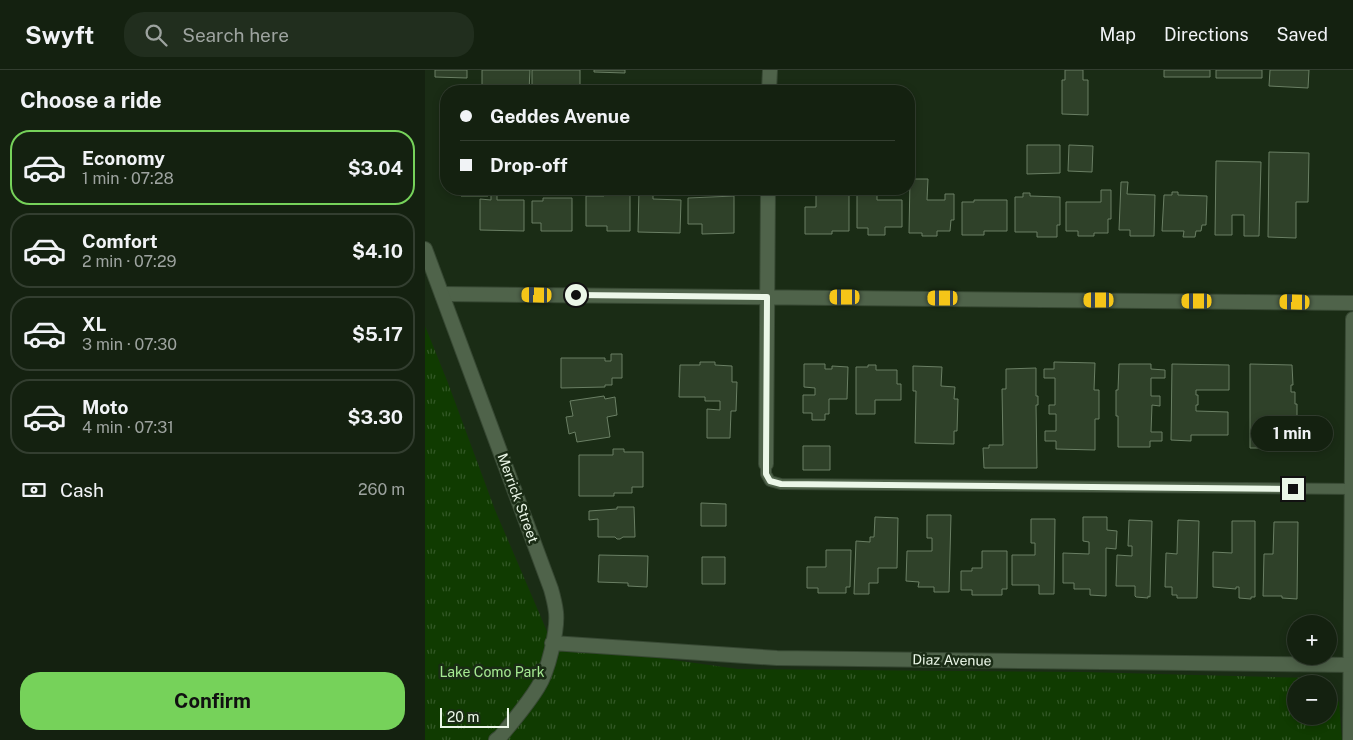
<!DOCTYPE html>
<meta charset="utf-8">
<style>
:root{--surface:#142110;--page:#212e1e;--text:#f1f3f6;--muted:#9da39f;--line:#333e30;--accent:#76d25a}
body{margin:0;font-family:"Public Sans",sans-serif;background:var(--page);color:var(--text);height:100vh;display:flex;flex-direction:column;font-size:19px;white-space:nowrap}
*{box-sizing:border-box;margin:0}
p{font-size:16px;color:var(--muted)}
.icon{flex:none;width:28px;height:28px;fill:none;stroke:currentColor;stroke-width:2;stroke-linecap:round;stroke-linejoin:round}
.map{position:relative;flex:1;overflow:hidden}
.details{display:flex;flex-direction:column;background:var(--surface);width:425px}
.details>*{flex:none}
.banner{position:absolute;left:15px;top:15px;width:475px;height:110px;border-radius:20px;box-shadow:0 2px 8px #0003,0 0 0 1px var(--line);display:grid;align-content:center;height:110px;padding:0 20px;background:var(--surface)}
.tools{position:absolute;left:862px;top:545px;display:grid;gap:10px}
.tools a{display:grid;place-items:center;width:50px;height:50px;border-radius:50%;background:var(--surface);box-shadow:0 2px 8px #0003,0 0 0 1px var(--line);font-size:25px}
.scale{position:absolute;left:15px;bottom:12px;width:69px;box-sizing:border-box;padding-left:5px;border:2px solid #ebf7e8;border-top:0;font-size:14px;line-height:18px;white-space:nowrap;color:#ebf7e8;-webkit-text-stroke:4px #1a2c15;paint-order:stroke}
.end{position:absolute;width:22px;height:22px;margin:-11px;border:6px solid #ebf7e8;background:#111;box-shadow:0 0 0 2px #111}
.from{border-radius:50%}
.bubble{position:absolute;height:35px;border-radius:18px;background:var(--surface);box-shadow:0 2px 8px #0003,0 0 0 1px var(--line);font-size:16px;font-weight:700;line-height:35px;text-align:center}
.car{position:absolute;width:15px;height:30px;margin:-15px -8px;border-radius:6px;box-shadow:0 0 4px 1px #0007;background:linear-gradient(#f5c518 24%,#345 0 40%,#f5c518 0 76%,#345 0 86%,#f5c518 0)}
.banner b{display:flex;align-items:center;gap:18px;height:48px;font-size:19px}
.banner b+b{border-top:1px solid var(--line)}
.banner i{width:12px;height:12px;background:var(--text)}
ul{padding:0;list-style:none}
li{display:flex;align-items:center;gap:15px;height:75px;margin:0 10px 8px;padding:0 10px;border:2px solid var(--line);border-radius:20px}
li div{flex:1}
li b{display:block;font-size:19px}
li em{font-style:normal;font-weight:700}
li.selected{border-color:var(--accent)}
li>.icon{width:45px;height:45px;stroke-width:1.5}
h2{padding:0 20px;font-size:22px;line-height:60px}
.pay{display:flex;align-items:center;gap:12px;height:55px;padding:0 20px;font-size:19px}
.pay p{margin-inline-start:auto}
.cta{display:flex;gap:10px;margin-top:auto;padding:10px 20px}
.cta a{flex:1;height:58px;border-radius:20px;background:var(--accent);color:#111;font-size:20px;font-weight:700;line-height:58px;text-align:center}
header{display:flex;align-items:center;gap:30px;box-sizing:border-box;height:70px;padding:0 25px;background:var(--surface);border-bottom:1px solid var(--line)}
header strong{font-size:24px}
nav{display:flex;gap:28px;margin-inline-start:auto;font-size:18px}
.search{width:350px;height:45px;background:var(--page);display:flex;align-items:center;gap:12px;box-sizing:border-box;padding:0 18px;border-radius:20px;color:var(--muted);font-size:19px}
main{display:flex;flex:1;min-height:0}
.map>svg:first-child{display:block}
.grass{fill:url(#grass-tufts)}
.building{fill:#2f4129;stroke:#6a7f64}
.lines{fill:none;stroke-linecap:round;stroke-linejoin:round}
.service-casing{stroke:#374833;stroke-width:12}
.minor-casing{stroke:#374833;stroke-width:16}
.tertiary-casing{stroke:#374833;stroke-width:16}
.service{stroke:#4f634a;stroke-width:10}
.minor{stroke:#4f634a;stroke-width:14}
.tertiary{stroke:#4f634a;stroke-width:14}
.route{stroke:#ebf7e8;stroke-width:6}
.labels{text-anchor:middle;stroke-width:5;stroke-linejoin:round;paint-order:stroke}
.street-label{font-size:14px;fill:#ebf7e8;stroke:#1a2c15}
.park-label{font-size:14px;fill:#a5e992;stroke:#1a2c15}
</style>
<header>
<strong>Swyft</strong>
<div class="search"><svg class="icon" aria-label="search" viewBox="0 0 24 24"><circle cx="10" cy="10" r="6"/><path d="M15 15l6 6"/></svg>Search here</div>
<nav><a>Map</a><a>Directions</a><a>Saved</a></nav>
</header>
<main>
<section class="details">
<h2>Choose a ride</h2>
<ul>
<li class="selected"><svg class="icon" aria-label="car" viewBox="0 0 24 24"><path d="M5 17H2v-5l4-1 3-4h7l3 4 3 1v5h-3M9 17h6M6 11h13"/><circle cx="7" cy="17" r="2"/><circle cx="17" cy="17" r="2"/></svg><div><b>Economy</b><p>1 min · 07:28</p></div><em>$3.04</em></li>
<li><svg class="icon" aria-label="car" viewBox="0 0 24 24"><path d="M5 17H2v-5l4-1 3-4h7l3 4 3 1v5h-3M9 17h6M6 11h13"/><circle cx="7" cy="17" r="2"/><circle cx="17" cy="17" r="2"/></svg><div><b>Comfort</b><p>2 min · 07:29</p></div><em>$4.10</em></li>
<li><svg class="icon" aria-label="car" viewBox="0 0 24 24"><path d="M5 17H2v-5l4-1 3-4h7l3 4 3 1v5h-3M9 17h6M6 11h13"/><circle cx="7" cy="17" r="2"/><circle cx="17" cy="17" r="2"/></svg><div><b>XL</b><p>3 min · 07:30</p></div><em>$5.17</em></li>
<li><svg class="icon" aria-label="car" viewBox="0 0 24 24"><path d="M5 17H2v-5l4-1 3-4h7l3 4 3 1v5h-3M9 17h6M6 11h13"/><circle cx="7" cy="17" r="2"/><circle cx="17" cy="17" r="2"/></svg><div><b>Moto</b><p>4 min · 07:31</p></div><em>$3.30</em></li>
</ul>
<div class="pay"><svg class="icon" aria-label="cash" viewBox="0 0 24 24"><path d="M3 7h18v10H3z"/><circle cx="12" cy="12" r="2"/></svg>Cash<p>260 m</p></div>
<div class="cta"><a>Confirm</a></div>
</section>
<div class="map">
<svg width="928" height="670" viewBox="0 0 928 670">
<defs>
<pattern id="grass-tufts" width="24" height="20" patternUnits="userSpaceOnUse" patternTransform="scale(1.25)"><rect width="24" height="20" fill="#103b01"/><path d="M3 7l-1-3M5 7V3M7 7l1-3M15 17l-1-3M17 17v-4M19 17l1-3" fill="none" stroke="#335826"/></pattern>
</defs>
<rect width="100%" height="100%" fill="#1a2c15"/>
<path class="grass" d="M0,256L23,313L70,440L127,573L313,599L658,602L888,608L894,614H871V646H904V623L914,632L917,670H0Z"/>
<path class="building" d="M10,0H42V8L10,7Z
M57,0H105L104,21H57Z
M107,0H155V21H107Z
M169,0H200V3L169,2Z
M640,0H658V10H663V45L637,44V10H640Z
M739,0H785V7H739Z
M791,0H837V8H791Z
M845,0H884L883,18L844,16Z
M602,75H635V103L602,104Z
M644,75L668,76L667,102L643,101Z
M844,82L884,83L883,132H871V168L843,167Z
M791,91L836,92L834,166H819V145H807V165H790Z
M485,109H503L502,130H520V124H529V150H526L525,161H512V166H497V163H484Z
M696,112H703L702,124L730,125L729,166H705V160H694Z
M36,119H64L63,126H36Z
M179,119H205V161H182V156H161V126H179Z
M214,119L228,120V129L256,130L255,163L213,162Z
M391,119H424V161H407V164H380V137H391Z
M432,119H452V130H477V157H460V165H443V158H432Z
M676,120H686V149H683V163H669V166H653V161H641V132H676Z
M747,122H753V125L782,126L781,155H777L776,161H771L770,167H758L759,161H737L739,125H747Z
M598,123H605V126L635,127V155H632V167H612V162H590V127H598Z
M66,125H72V130H99V161L55,160V129L66,130Z
M309,126V163L277,164V154H263V128Z
M118,128H147V161H116V153H107V131H118Z
M549,130H582V161H559V165H537V132H549Z
M186,284H197V308H187V315H180V317L136,318V288H180V291H186Z
M275,292H290V295L307,296V312H312L311,341H306L305,368H282V339L295,340V331H280V327H254L255,295H275Z
M629,292L670,293L669,320H674V349H670V380L631,379V371H620V361H631V344H624V335H630V308H619V299H629Z
M379,294H400V299H407V296L423,297L422,329H404V344H400V350H387V343H378V325H390V318L379,317Z
M694,294H726V299L740,300V308H726V326H735V336L727,335L726,362H737V371H725V377H693V346H691V320H693Z
M747,294L804,295V320H771V325H773V335H771V341L803,342V365H766V371L746,370Z
M825,294L867,295L868,315H866V322H870V334H872V351H866V378H825Z
M443,295H451V300H472V314H476V330H450V344H431V297H443Z
M488,296L517,297L516,316L530,317L529,329H533L532,361H529V374L490,373L491,321H488Z
M611,298V326H613V335H611L612,398H559L558,378H564V375H578L577,319H581V299Z
M179,326L180,329L190,327L192,345L182,347L185,367L152,372L150,362L144,364L141,347L148,346L145,331Z
M378,376H405V400H378Z
M188,379H199V382H218V417H207V423H189V426H154V385H188Z
M276,433L301,434V456H276Z
M192,437H209L210,467H198L195,469H192L190,467H173V449L164,450V441L192,439Z
M502,445H526L524,522H509V517H493L494,512L481,511L482,481H507V468H502Z
M450,447L473,448L472,498H453V513H444V524H429L431,471L445,472V467H449Z
M658,447H682V460L692,461L691,479L681,478V526L665,525V519H649V513H638V483L664,484V472L658,471Z
M606,449H630L629,524H614V515H587V485H610V473H606Z
M704,450L727,451L725,527L723,526V528L711,527L710,526V516H691L692,485L707,486V476H703Z
M753,450L774,451L772,528H752V525H747V517H740L741,483L752,484Z
M807,451H830V527H826V529L814,528V517H811V519L788,517V482L807,483Z
M849,452H873L872,529L857,528V526H838L839,484H848Z
M401,480H426L425,517H421V523H393V518H382V497H401Z
M557,481H582V519H577V525H547V520H536V501H547V498H557Z
M174,485L223,486L222,517L203,516V513L173,512Z
M277,487H300V514H277Z"/>
<g class="lines">
<defs>
<path id="service" d="M341,394V404L345,411L356,414L928,419"/>
<path id="minor" d="M344,21L345,0
M17,224L928,233
M341,394L343,119
M925,670L928,249"/>
<path id="tertiary" d="M0,179L126,519C128,526 130,534 131,542C133,560 123,602 113,617C102,635 88,651 75,667L71,670
M127,573L352,588L928,595"/>
</defs>
<use href="#service" class="service-casing"/>
<use href="#minor" class="minor-casing"/>
<use href="#tertiary" class="tertiary-casing"/>
<use href="#service" class="service"/>
<use href="#minor" class="minor"/>
<use href="#tertiary" class="tertiary"/>
</g>
<g class="lines">
<path class="route" d="M151,225L342,227L341,394V404L345,411L356,414L868,419"/>
</g>
<g class="labels">
<g class="street-label">
<text transform="translate(93 428) rotate(70)" y="5">Merrick Street</text>
<text transform="translate(527 590) rotate(1)" y="5">Diaz Avenue</text>
</g>
<g class="park-label">
<text x="67" y="607">Lake Como Park</text>
</g>
</g>
</svg>
<div class="tools">
<a>+</a>
<a>−</a>
</div>
<div class="scale">20 m</div>
<i class="end from" style="left:151px;top:225px"></i>
<i class="end" style="left:868px;top:419px"></i>
<div class="bubble" style="left:826px;top:346px;width:82px">1 min</div>
<i class="car" style="left:112px;top:225px;rotate:271deg"></i>
<i class="car" style="left:420px;top:227px;rotate:270deg"></i>
<i class="car" style="left:518px;top:228px;rotate:270deg"></i>
<i class="car" style="left:674px;top:230px;rotate:270deg"></i>
<i class="car" style="left:772px;top:231px;rotate:270deg"></i>
<i class="car" style="left:870px;top:232px;rotate:271deg"></i>
<div class="banner">
<b><i class="from"></i>Geddes Avenue</b>
<b><i></i>Drop-off</b>
</div>
</div>
</main>
